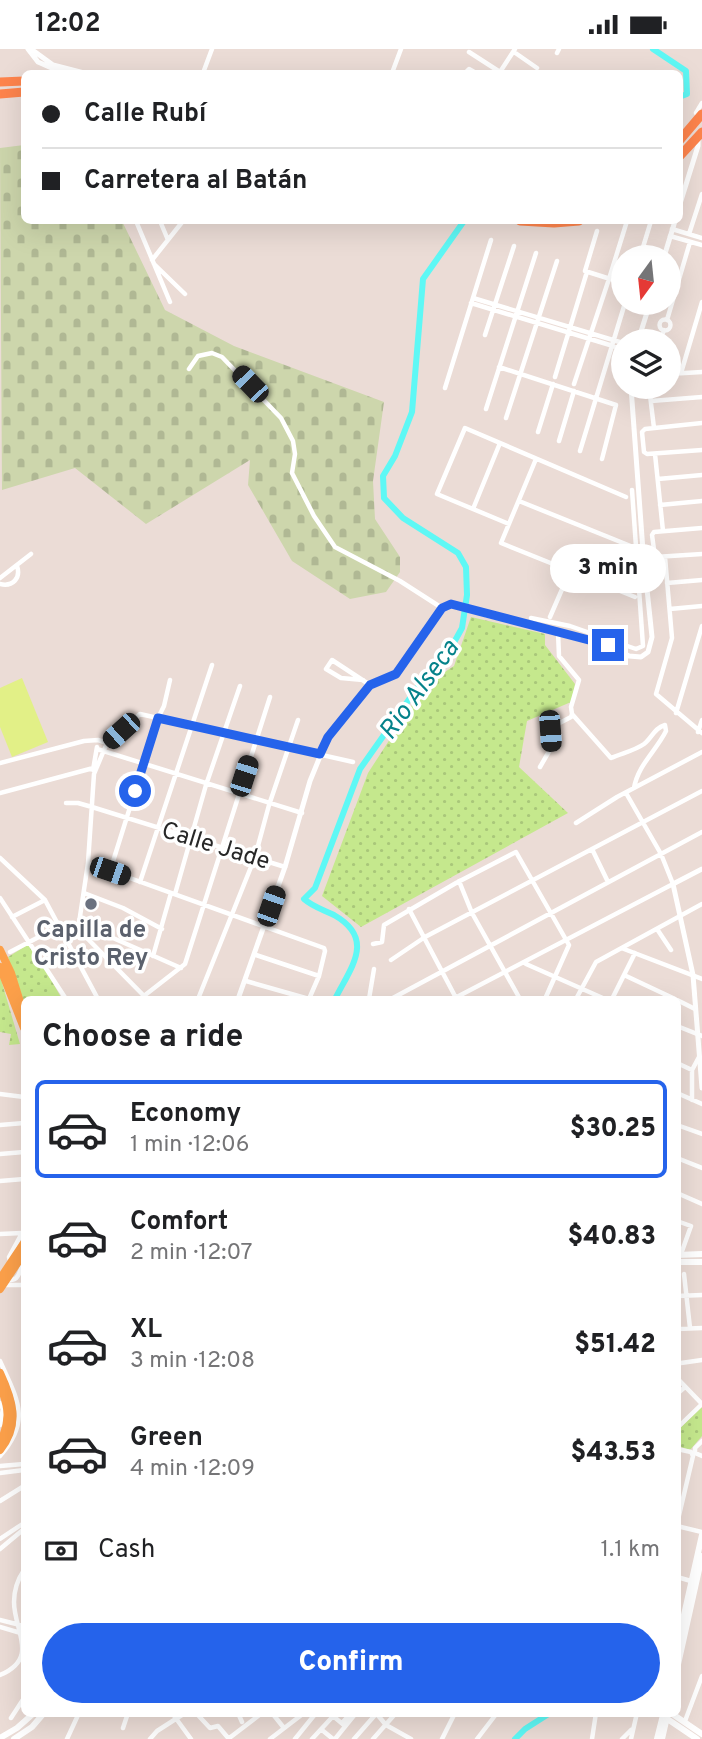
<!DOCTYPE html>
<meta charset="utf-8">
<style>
:root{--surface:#fff;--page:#f6f6f6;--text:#202124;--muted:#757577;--line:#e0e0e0;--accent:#2563eb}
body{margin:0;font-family:Overpass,sans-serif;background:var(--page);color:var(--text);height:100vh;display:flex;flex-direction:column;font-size:26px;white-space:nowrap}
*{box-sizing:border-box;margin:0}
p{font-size:23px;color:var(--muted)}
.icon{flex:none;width:38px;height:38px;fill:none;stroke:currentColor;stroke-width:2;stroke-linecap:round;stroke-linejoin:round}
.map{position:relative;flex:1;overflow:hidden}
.side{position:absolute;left:21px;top:947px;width:660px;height:721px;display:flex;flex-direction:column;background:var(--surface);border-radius:10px;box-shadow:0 7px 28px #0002}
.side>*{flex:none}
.guide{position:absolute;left:21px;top:21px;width:662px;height:154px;border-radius:10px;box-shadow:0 7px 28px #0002;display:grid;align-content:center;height:154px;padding:0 21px;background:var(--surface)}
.needle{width:46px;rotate:195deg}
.controls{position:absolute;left:611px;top:196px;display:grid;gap:14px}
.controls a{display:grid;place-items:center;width:70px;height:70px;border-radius:50%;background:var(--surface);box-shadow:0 7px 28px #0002;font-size:35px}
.end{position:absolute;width:32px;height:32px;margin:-16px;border:9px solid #2563eb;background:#fff;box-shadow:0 0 0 4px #fff}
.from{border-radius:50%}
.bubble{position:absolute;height:49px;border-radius:24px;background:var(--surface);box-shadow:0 7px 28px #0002;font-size:23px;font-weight:800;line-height:49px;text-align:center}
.car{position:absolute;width:21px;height:42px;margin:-21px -10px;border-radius:9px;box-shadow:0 0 5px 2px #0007;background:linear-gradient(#222 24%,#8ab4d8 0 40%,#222 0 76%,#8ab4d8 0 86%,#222 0)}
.guide b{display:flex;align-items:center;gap:24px;height:66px;font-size:26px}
.guide b+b{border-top:2px solid var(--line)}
.guide i{width:18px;height:18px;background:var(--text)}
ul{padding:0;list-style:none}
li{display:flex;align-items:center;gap:21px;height:98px;margin:0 14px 10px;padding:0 7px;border:4px solid transparent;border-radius:10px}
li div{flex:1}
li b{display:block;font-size:26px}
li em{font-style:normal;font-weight:800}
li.selected{border-color:var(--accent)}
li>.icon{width:63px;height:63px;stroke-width:1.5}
h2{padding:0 21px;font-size:32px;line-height:84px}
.pay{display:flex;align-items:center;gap:18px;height:77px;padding:0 21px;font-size:26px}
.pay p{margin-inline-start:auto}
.cta{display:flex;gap:14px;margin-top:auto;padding:14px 21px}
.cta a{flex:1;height:80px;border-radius:42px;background:var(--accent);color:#fff;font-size:28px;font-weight:800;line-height:80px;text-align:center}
.status{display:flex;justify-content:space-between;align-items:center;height:49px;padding:0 35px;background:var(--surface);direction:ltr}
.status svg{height:19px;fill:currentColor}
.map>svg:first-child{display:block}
.green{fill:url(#green-dots)}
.cemetery{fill:url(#cemetery-stones)}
.pitch{fill:#e2f087}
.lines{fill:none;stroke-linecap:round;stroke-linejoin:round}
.river{stroke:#5ef8f5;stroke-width:6}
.minor{stroke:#fff;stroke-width:4.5}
.tertiary{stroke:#fff;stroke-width:5}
.secondary{stroke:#fff;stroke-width:6}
.primary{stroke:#fca04a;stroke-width:8}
.trunk{stroke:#fe844c;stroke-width:9}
.route{stroke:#2563eb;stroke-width:9}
.worship-dot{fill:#6b7280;stroke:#fff;stroke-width:2.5}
.labels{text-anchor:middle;stroke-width:7;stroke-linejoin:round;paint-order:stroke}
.street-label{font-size:24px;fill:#272727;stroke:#fff}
.worship-label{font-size:24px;font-weight:bold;fill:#5b616d;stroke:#fff}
.water-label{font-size:26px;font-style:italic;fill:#04828a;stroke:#fff}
</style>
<div class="status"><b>12:02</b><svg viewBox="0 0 49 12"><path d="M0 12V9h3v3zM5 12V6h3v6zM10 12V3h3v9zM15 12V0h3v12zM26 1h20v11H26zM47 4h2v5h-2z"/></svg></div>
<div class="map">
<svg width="702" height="1690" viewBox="0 0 702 1690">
<defs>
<pattern id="green-dots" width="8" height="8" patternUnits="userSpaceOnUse" patternTransform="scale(1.75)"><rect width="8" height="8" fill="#c5e88d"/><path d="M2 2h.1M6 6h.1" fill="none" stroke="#a9c77a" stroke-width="1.8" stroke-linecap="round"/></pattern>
<pattern id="cemetery-stones" width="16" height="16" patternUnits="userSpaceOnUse" patternTransform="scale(1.75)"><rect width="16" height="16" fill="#cdd6ac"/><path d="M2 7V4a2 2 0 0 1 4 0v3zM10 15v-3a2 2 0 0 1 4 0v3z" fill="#b0b894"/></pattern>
</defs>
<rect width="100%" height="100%" fill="#ebdcd6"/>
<path class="green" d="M471,568L545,585V596L575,635L571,653L527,672L519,718L568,764L361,878L322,847L368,724L425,636L454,617Z
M29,895L33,899L62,950H24V955L8,908Z
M0,927L20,995L9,996L11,985L0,983Z
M702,1358V1387L690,1401L677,1397V1382Z"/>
<path class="cemetery" d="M24,96V172H122L165,261L234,297L384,353L373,432L375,470L400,508V523L386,543L350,550L292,512L248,436L250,411L146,475L75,419L2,441L0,99Z"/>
<path class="pitch" d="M22,629L48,693L12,708L0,678V639Z"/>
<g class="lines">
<path class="river" d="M653,0L686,22L687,45L679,48
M335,950C351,918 376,890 334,866C324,861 313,858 304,850L315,839L360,720L422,632L442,615L462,579L467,546L466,518L458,504L403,469L384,449L383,427L395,407L412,363L423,230L464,172
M515,1690L525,1680L550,1664"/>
<path class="minor" d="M469,3L500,23
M514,3L537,19
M557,4L559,0
M500,23L515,0
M203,24L212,0
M392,24L401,0
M465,24L469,20L476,24
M699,68L696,64L702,54
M136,172L170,253
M160,172L168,191
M371,172H377
M672,180L702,189
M597,182L585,222L623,234
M689,185L702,145
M670,187L702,196
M640,208L651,172
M152,211L183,172
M154,215L185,245
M609,230L627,172
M473,249L623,294
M471,254L623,300
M659.5 276a5.5 5.5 0 1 1 11 0a5.5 5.5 0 1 1-11 0Z
M667,271L690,193
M485,286L514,197
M660,292L664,281
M499,318L616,356L602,410
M189,320L198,307L212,304L222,308L281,369L293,392L295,405L292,424L314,467L335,498L400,532L442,559
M681,324L702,253
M668,325L702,323
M555,328L586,226
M574,335L608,233
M649,338L654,379
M445,339L491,191
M651,352L702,348
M486,360L536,204
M506,369L557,212
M702,374L645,380L642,383L644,403L647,405L702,401
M538,383L553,335
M559,392L574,342
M580,402L625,254
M655,405L663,482
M536,410L501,494L635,548
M658,430L702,426
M519,452L638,500
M660,456L702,452
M473,460L500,394
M509,475L437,445L465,379L626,448
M702,479L654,483L652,486L655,508L702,505
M665,508L672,589L656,645L702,684
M0,529L31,505
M667,534L702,531
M0,535C13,538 21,529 17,517
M670,560L702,557
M550,568L570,522
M531,569L570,577L636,600L643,597L632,441
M558,583L559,607L579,631L571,658L572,665L611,709C622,704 634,702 644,695C652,689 654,679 665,676
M363,631L341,629L326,620L332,611L370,636
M676,664L702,577
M698,683L702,671
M97,700L302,764
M0,714L84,692L98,691L107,694
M540,718L551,699L552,678L571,668L572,665
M93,721L97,698
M634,739C638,716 656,702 666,682L665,676
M0,744L97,718
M66,754H78L92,758L285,818
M576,774L617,748L702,703
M592,800L608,833
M0,809L45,851L98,950
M88,814L324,899L325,902L319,927L309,950
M110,822L158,669L164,657L170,631
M459,832L472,864L520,950
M140,833L212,616
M84,844L123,859L162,880
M175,845L206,736L240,637
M0,849L66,950
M409,860L456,949
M12,868L45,851
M79,874L88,814L94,725L107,694L140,665L353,713
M79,874L181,919
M79,875L83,885L147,950
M657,880L671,901
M373,895L382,893L384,876L456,834L516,803L569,896L545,950
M624,900L702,930
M10,903L58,878
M256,906L319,927
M153,907L171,844
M391,911L425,888L702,742
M526,915L605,950
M624,926L675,950
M246,932L309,950
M140,950L185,915L270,648
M198,950L255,808L269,756L298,671
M369,950L374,920
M391,950L702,783
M453,950L673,835L661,805L626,744
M576,950L596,913L702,855
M612,950L635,904
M677,951L695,960
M677,977L702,987
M677,1014L692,1021
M677,1044L702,1055
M0,1045L24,1048
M692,1051V1021L699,1008
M0,1076L24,1074
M677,1076L702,1085
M0,1105L24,1103
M677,1109L702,1119
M0,1132L24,1130
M677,1144L702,1155
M677,1172L691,1177L681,1205
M0,1185L22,1184L9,1208L10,1212
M684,1225L690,1279
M5,1231C21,1233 18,1223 24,1213
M4,1236H24
M677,1247L702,1246
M677,1280L702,1279
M0,1312C17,1350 32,1371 0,1407
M681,1314L702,1311
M677,1329L702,1355
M677,1345L685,1338
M0,1354L3,1360L0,1376
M677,1379L702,1355
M677,1400L691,1403L693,1407L677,1475
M695,1404V1399L702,1392
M695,1404L702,1407
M0,1417L24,1415
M0,1424L24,1421
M0,1452L24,1437
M677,1477L702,1483
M0,1490L24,1474
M0,1500L24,1480
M677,1528L691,1532
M0,1571L24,1577
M0,1578L24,1585
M0,1626C40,1609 14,1582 14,1553C14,1542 18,1530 24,1521
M172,1664L191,1690
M196,1664L210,1679L218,1677L229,1690
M238,1664L242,1673
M272,1664L284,1679
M376,1664L386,1676L411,1690
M333,1667L345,1677
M11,1669L24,1649
M685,1672L702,1627
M342,1674L351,1664
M123,1679L128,1664
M322,1681L333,1690
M67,1690L79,1664
M150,1690L157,1682L185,1664
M228,1690L262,1664
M270,1690L304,1664
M295,1690L316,1664
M312,1690L336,1664
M335,1690L356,1664
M354,1690L376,1665
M373,1690L396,1664
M442,1690L455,1664
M477,1690L497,1664
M592,1690L596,1664
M622,1690L631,1681
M631,1690L637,1664"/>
<path class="tertiary" d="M28,0L38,13L63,24
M31,0L53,16L84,24
M679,158L698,97V87
M664,208L675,172
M638,292L650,254
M702,820L673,835L693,926L702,1039
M238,950L285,818L310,732L328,688L370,636L395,625L442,559L451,555L460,556L486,566L577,587L608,596L629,607L641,608L648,603L652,588L643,502L631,338"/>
<path class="secondary" d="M677,1206L702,1205
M677,1213H702
M677,1597L702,1486
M677,1620L702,1507
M671,1664L702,1685
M663,1667L697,1690
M0,1689L17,1679L34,1664
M14,1690L32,1678L44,1664
M657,1690L663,1666
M662,1690L667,1668"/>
<path class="primary" d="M0,901L11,924L24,966
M0,918L24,979
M0,1230L24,1194
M0,1240L24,1204
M0,1324C12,1350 21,1375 0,1401
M0,1337C9,1357 11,1373 0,1393"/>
<path class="trunk" d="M0,33L24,32
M0,45L24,43
M679,92L702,65
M679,108L702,83
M520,172L554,174L579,172"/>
</g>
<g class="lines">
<path class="route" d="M135,742L158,669L320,705L328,688L370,636L396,625L442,559L451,555L608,596"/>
</g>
<circle class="worship-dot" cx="91" cy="855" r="7"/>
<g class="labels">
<g class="street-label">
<text transform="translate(216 796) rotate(17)" y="8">Calle Jade</text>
</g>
<g class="worship-label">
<text x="91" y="888">Capilla de<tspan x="91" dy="28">Cristo Rey</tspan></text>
</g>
<g class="water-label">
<text transform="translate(418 640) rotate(-54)" y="9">Rio Alseca</text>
</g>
</g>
</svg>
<div class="controls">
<a><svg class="needle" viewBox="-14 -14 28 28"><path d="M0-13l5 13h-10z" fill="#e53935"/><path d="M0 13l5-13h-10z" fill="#757577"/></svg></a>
<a><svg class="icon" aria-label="layers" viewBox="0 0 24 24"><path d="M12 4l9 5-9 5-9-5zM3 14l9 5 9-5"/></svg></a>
</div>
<i class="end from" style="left:135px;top:742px"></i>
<i class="end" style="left:608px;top:596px"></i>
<div class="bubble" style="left:550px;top:495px;width:116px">3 min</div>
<i class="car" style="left:250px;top:335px;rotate:316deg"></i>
<i class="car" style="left:121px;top:682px;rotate:228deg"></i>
<i class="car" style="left:550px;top:682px;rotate:176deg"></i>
<i class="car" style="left:244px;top:727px;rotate:18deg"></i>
<i class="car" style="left:110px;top:822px;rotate:109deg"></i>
<i class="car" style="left:271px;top:857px;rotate:19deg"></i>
<div class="guide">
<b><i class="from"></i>Calle Rubí</b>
<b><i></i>Carretera al Batán</b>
</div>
<section class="side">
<h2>Choose a ride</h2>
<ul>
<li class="selected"><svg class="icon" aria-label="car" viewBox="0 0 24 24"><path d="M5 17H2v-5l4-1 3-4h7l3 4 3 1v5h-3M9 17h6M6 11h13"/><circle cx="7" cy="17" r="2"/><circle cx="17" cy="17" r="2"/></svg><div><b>Economy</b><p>1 min · 12:06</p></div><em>$30.25</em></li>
<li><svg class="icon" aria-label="car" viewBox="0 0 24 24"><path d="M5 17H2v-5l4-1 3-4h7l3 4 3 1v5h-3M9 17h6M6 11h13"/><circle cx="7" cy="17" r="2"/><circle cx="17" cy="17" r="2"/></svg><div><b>Comfort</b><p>2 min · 12:07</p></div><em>$40.83</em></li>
<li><svg class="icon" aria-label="car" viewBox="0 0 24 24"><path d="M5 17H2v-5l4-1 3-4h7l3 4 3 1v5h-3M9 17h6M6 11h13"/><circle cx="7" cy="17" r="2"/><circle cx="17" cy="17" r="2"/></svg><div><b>XL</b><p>3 min · 12:08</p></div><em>$51.42</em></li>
<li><svg class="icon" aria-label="car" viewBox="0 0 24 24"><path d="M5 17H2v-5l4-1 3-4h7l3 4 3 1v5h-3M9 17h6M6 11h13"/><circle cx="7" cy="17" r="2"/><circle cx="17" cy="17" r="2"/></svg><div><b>Green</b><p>4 min · 12:09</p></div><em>$43.53</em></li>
</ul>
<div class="pay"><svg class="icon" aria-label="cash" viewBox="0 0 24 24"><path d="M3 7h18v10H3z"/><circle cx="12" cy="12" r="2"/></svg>Cash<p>1.1 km</p></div>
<div class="cta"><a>Confirm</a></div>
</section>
</div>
